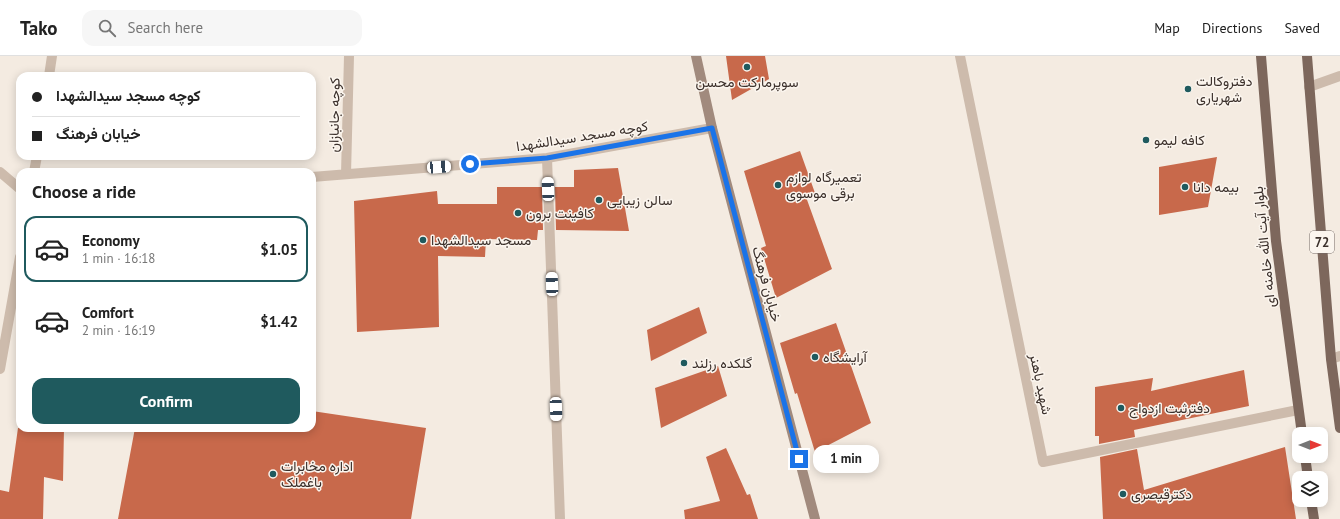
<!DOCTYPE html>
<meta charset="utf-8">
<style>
:root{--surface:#fff;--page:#f6f6f6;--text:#222;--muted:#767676;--line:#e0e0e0;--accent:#1f5a5e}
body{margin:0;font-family:"PT Sans",Vazirmatn,sans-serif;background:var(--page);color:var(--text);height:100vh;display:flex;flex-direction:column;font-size:15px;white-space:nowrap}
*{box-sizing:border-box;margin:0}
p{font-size:13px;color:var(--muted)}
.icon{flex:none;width:22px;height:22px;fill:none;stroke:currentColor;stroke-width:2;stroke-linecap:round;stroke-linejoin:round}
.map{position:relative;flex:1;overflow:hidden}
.details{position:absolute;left:16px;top:112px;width:300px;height:264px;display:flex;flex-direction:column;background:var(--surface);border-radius:12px;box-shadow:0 2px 10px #0003}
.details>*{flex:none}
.banner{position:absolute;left:16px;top:16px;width:300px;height:88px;border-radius:12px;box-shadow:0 2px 10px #0003;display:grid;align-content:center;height:88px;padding:0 16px;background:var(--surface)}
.needle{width:26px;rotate:90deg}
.fabs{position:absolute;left:1292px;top:371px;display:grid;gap:8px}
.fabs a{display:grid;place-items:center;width:36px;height:36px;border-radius:8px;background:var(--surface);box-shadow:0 2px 10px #0003;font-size:20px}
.end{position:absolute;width:18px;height:18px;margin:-9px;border:5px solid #1a73e8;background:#fff;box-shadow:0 0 0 2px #fff}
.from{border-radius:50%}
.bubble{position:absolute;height:28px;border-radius:12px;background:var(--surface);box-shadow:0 2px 10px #0003;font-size:13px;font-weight:700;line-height:28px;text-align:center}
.car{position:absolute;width:12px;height:24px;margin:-12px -6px;border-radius:5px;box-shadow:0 0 3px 1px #0007;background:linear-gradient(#fff 24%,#345 0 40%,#fff 0 76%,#345 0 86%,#fff 0)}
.banner b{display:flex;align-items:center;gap:14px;height:38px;font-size:15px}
.banner b+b{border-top:1px solid var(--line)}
.banner i{width:10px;height:10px;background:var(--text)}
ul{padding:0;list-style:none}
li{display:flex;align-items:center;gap:12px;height:66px;margin:0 8px 6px;padding:0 8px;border:2px solid transparent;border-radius:12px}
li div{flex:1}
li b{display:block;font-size:15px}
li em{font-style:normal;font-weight:700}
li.active{border-color:var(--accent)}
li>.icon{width:36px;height:36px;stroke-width:1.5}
h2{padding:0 16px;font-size:18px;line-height:48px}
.action{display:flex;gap:8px;margin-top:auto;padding:8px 16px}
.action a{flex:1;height:46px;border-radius:12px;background:var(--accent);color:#fff;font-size:16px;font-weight:700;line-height:46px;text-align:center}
header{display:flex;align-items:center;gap:24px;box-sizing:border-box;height:56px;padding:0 20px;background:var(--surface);border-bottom:1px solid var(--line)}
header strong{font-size:19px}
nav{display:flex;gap:22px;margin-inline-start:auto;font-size:14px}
.search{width:280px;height:36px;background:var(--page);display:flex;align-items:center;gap:10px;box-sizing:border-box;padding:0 14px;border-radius:12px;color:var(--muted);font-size:15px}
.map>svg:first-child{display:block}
.building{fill:#c8694b}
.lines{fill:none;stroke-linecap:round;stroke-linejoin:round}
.minor{stroke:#cdbbac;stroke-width:10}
.tertiary{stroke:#cdbbac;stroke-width:10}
.secondary{stroke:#a18a7d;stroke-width:10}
.primary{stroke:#7d675c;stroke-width:10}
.route{stroke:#1a73e8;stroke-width:5}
.poi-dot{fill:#1f5a5e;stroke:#fbf5ee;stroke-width:1.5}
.labels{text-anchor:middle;stroke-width:3;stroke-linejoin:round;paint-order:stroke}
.shield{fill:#fbf5ee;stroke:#756b66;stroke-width:1}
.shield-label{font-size:13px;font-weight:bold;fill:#3b302b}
.poi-label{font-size:14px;fill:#3b302b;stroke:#fbf5ee;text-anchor:start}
.street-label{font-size:14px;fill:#3b302b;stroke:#fbf5ee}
</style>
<header>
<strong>Tako</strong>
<div class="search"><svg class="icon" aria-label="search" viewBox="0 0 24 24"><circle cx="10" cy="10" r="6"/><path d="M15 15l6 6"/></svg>Search here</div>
<nav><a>Map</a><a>Directions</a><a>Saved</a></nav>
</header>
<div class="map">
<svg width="1340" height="463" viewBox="0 0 1340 463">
<rect width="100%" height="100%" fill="#f4ebe1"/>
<path class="building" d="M726,0H765L769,23L732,44Z
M800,95L815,137L806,141L832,213L776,242L761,192L766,190L744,115Z
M1217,101L1208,151L1159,159V111Z
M618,112L629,175L556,174L555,131H574V114Z
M497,131H542L543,174H538L537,184L486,183L485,201L438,200L439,271L357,276L354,145L437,135L438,148H497Z
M699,251L707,277L651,305L647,274Z
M836,267L871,367L815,396L797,337L795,338L780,287Z
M718,310L727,340L661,372L655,332Z
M1244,314L1249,350L1134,374L1135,381L1099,388V380H1095V331L1153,322L1151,335Z
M312,355L426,372L411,463H118L135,372H312Z
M18,372H64L63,425L44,421L43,463H0V434L9,436Z
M1285,391L1296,463H1103L1100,401L1137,393L1144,434Z
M726,392L747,439L750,438L758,463H685L684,454L720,445L706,401Z"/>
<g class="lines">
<path class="minor" d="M960,0L1043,406L1298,354
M1309,31L1340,20
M547,102L560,463
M0,116L20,133
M346,118L349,0
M312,121L547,102L712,72
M1331,303L1340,300"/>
<path class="tertiary" d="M49,20L52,0
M34,116L37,100
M0,313L20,201"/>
<path class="secondary" d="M696,0L712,72L815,463"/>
<path class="primary" d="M1261,0L1276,185L1302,378
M1307,0L1331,303L1340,372
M1305,400L1308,422
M1311,444L1314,463"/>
</g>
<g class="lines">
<path class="route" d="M470,108L547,102L712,72L799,403"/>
</g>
<g class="poi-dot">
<circle cx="747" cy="11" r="4"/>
<circle cx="1188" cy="33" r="4"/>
<circle cx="1146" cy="84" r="4"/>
<circle cx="778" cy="129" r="4"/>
<circle cx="1185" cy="131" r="4"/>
<circle cx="599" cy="144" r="4"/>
<circle cx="518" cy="157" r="4"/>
<circle cx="423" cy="184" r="4"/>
<circle cx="815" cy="301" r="4"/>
<circle cx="684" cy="307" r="4"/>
<circle cx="1121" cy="352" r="4"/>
<circle cx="273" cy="418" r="4"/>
<circle cx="1123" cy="438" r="4"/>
</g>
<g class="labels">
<rect class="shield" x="1310" y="175" width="24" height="22" rx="3"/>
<g class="shield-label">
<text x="1322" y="191">72</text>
</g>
<g class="poi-label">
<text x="1196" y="30">دفتروکالت<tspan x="1196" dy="16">شهریاری</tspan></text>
<text x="747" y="31" text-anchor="middle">سوپرمارکت محسن</text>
<text x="1154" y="89">کافه لیمو</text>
<text x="786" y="126">تعمیرگاه لوازم<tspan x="786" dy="16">برقی موسوی</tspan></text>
<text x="1193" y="136">بیمه دانا</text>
<text x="607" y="149">سالن زیبایی</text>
<text x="526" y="162">کافینت برون</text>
<text x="431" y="189">مسجد سیدالشهدا</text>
<text x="823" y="306">آرایشگاه</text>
<text x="692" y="312">گلکده رزلند</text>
<text x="1129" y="357">دفترثبت ازدواج</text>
<text x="281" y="415">اداره مخابرات<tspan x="281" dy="16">باغملک</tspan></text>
<text x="1131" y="443">دکترقیصری</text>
</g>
<g class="street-label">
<text transform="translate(334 59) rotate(-89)" y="5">کوچه جانبازان</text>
<text transform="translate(582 80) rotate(-9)" y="5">کوچه مسجد سیدالشهدا</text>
<text transform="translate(1264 191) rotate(-96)" y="5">بلوار آیت الله خامنه ای</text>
<text transform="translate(767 228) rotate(75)" y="5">خیابان فرهنگ</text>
<text transform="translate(1041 328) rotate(78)" y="5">شهید باهنر</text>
</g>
</g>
</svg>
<div class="fabs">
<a><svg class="needle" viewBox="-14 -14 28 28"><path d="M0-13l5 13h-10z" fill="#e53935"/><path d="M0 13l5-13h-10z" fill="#767676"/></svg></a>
<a><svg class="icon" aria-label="layers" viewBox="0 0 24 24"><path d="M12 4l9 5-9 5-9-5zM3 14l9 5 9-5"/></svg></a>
</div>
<i class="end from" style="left:470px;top:108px"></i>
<i class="end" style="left:799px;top:403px"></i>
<div class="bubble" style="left:813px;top:389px;width:66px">1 min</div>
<i class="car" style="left:439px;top:111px;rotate:86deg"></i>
<i class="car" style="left:548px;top:133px;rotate:358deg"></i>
<i class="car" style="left:552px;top:228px;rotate:358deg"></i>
<i class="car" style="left:556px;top:353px;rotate:178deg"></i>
<div class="banner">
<b><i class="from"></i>کوچه مسجد سیدالشهدا</b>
<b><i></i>خیابان فرهنگ</b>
</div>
<section class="details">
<h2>Choose a ride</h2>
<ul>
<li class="active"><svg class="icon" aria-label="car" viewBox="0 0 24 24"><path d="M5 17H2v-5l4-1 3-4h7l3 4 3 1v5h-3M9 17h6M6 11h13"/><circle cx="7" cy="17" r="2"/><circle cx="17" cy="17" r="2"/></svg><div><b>Economy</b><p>1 min · 16:18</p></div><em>$1.05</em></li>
<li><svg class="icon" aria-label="car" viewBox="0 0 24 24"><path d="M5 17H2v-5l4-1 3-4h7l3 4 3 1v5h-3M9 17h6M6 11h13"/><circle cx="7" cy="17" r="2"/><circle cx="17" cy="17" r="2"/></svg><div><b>Comfort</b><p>2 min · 16:19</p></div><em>$1.42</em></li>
</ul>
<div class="action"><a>Confirm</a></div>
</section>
</div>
